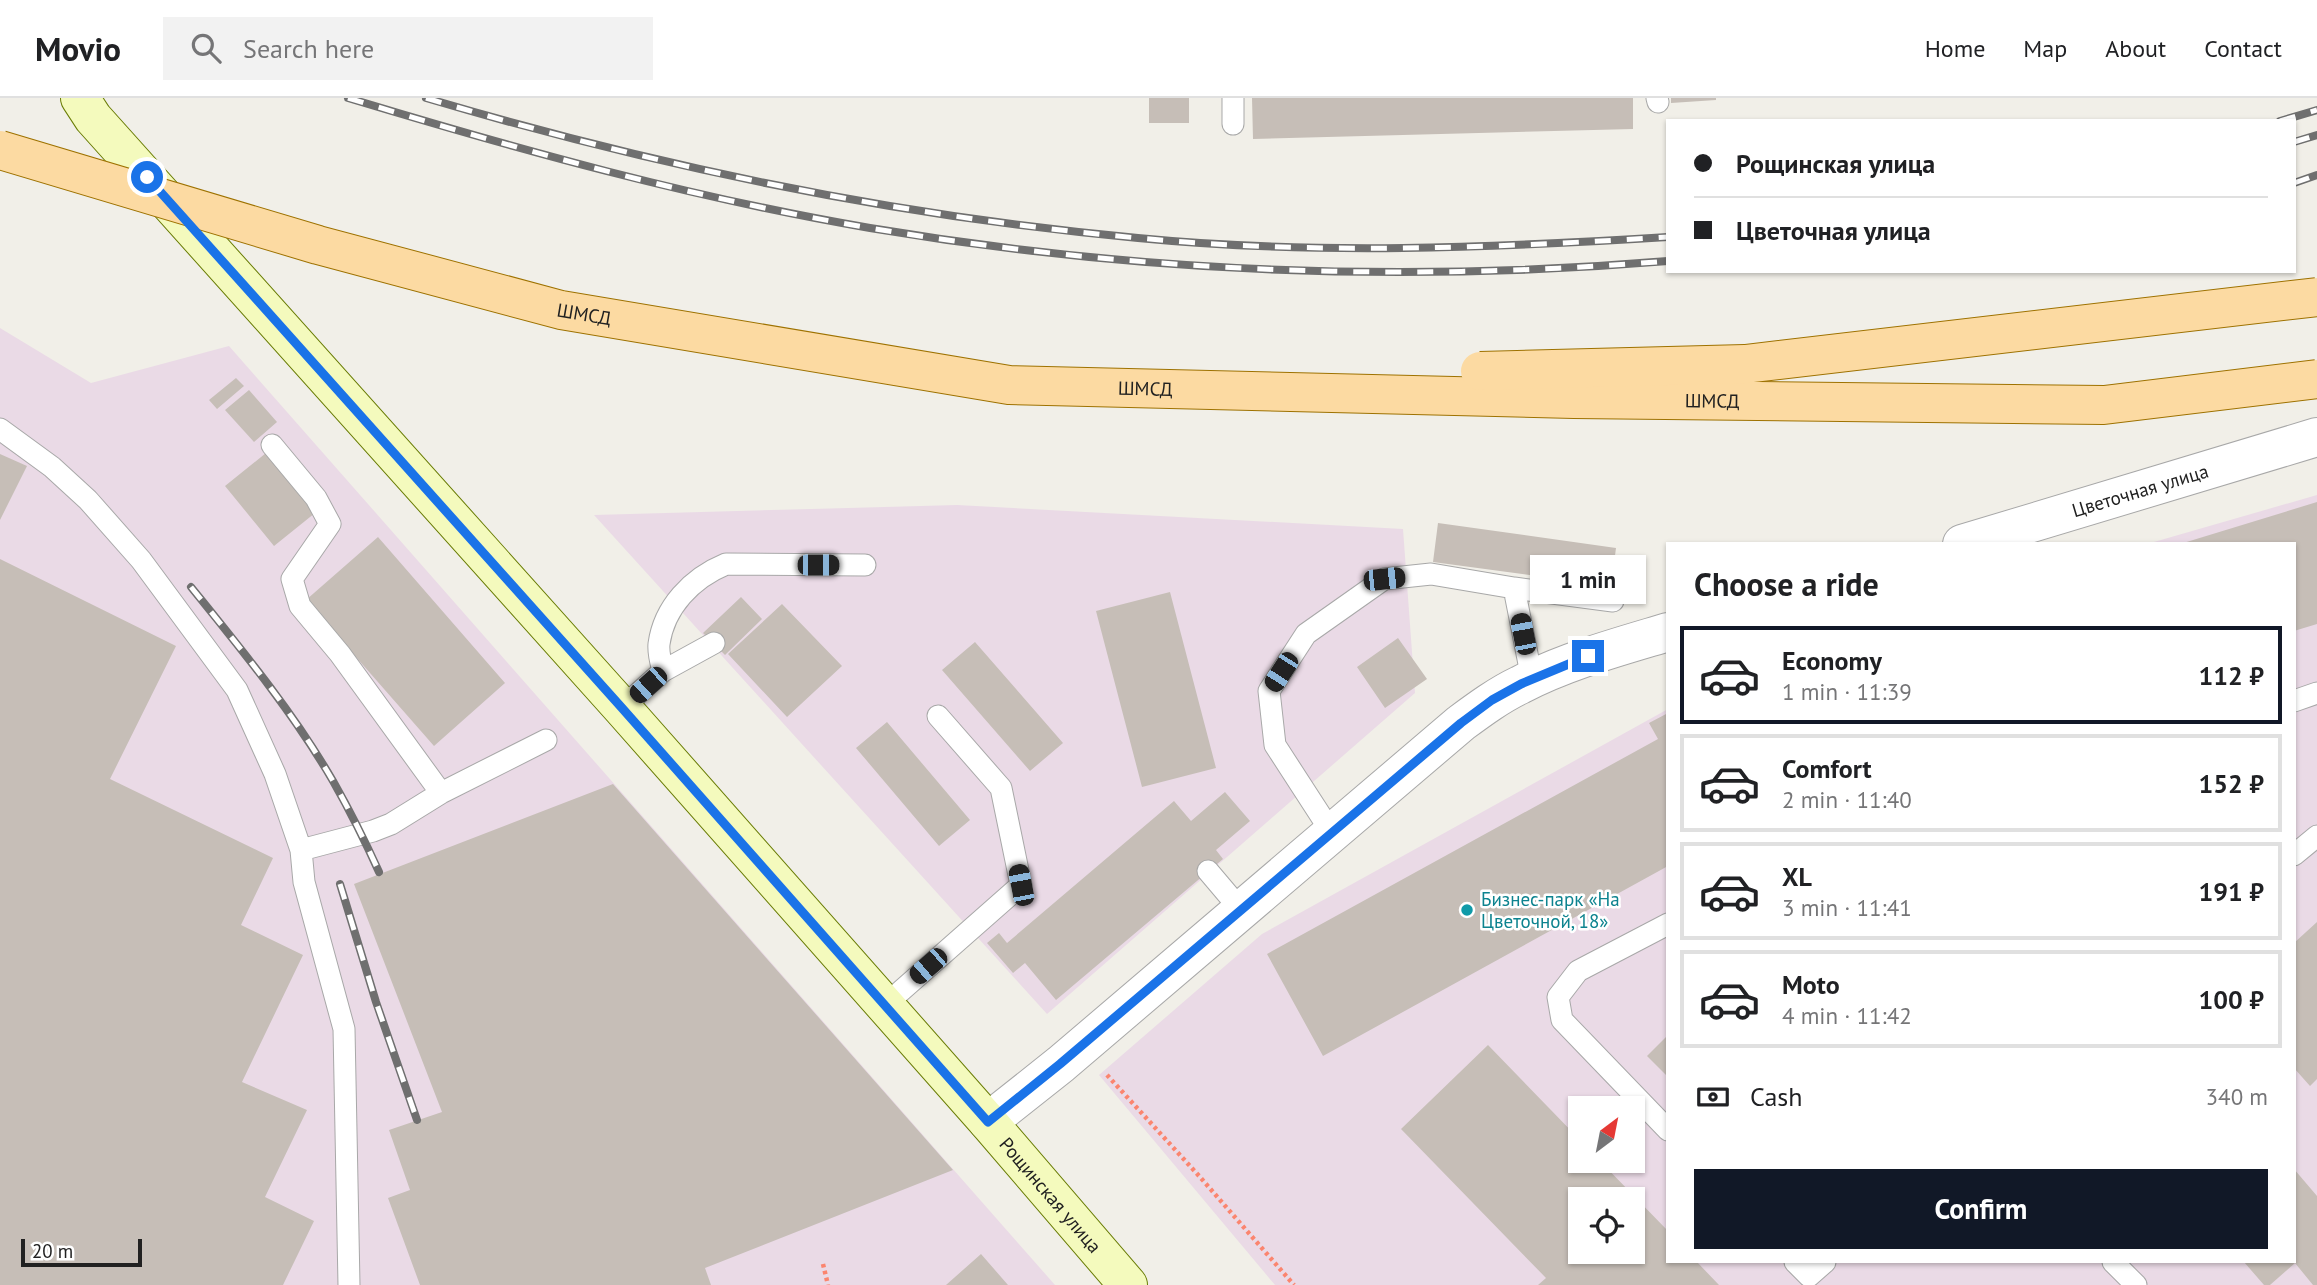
<!DOCTYPE html>
<meta charset="utf-8">
<style>
:root{--surface:#fff;--page:#f2f2f2;--text:#202124;--muted:#757577;--line:#e0e0e0;--accent:#111827}
body{margin:0;font-family:"PT Sans",sans-serif;background:var(--page);color:var(--text);height:100vh;display:flex;flex-direction:column;font-size:26px;white-space:nowrap}
*{box-sizing:border-box;margin:0}
p{font-size:23px;color:var(--muted)}
.icon{flex:none;width:38px;height:38px;fill:none;stroke:currentColor;stroke-width:2;stroke-linecap:round;stroke-linejoin:round}
.map{position:relative;flex:1;overflow:hidden}
.drawer{position:absolute;left:1666px;top:444px;width:630px;height:721px;display:flex;flex-direction:column;background:var(--surface);border-radius:0px;box-shadow:0 2px 5px #0004}
.drawer>*{flex:none}
.banner{position:absolute;left:1666px;top:21px;width:630px;height:154px;border-radius:0px;box-shadow:0 2px 5px #0004;display:grid;align-content:center;height:154px;padding:0 28px;background:var(--surface)}
.needle{width:46px;rotate:32deg}
.tools{position:absolute;left:1568px;top:998px;display:grid;gap:14px}
.tools a{display:grid;place-items:center;width:77px;height:77px;border-radius:0px;background:var(--surface);box-shadow:0 2px 5px #0004;font-size:35px}
.scale{position:absolute;left:21px;bottom:18px;width:121px;box-sizing:border-box;padding-left:7px;border:4px solid #212121;border-top:0;font-size:19px;line-height:24px;white-space:nowrap;color:#212121;-webkit-text-stroke:5px #fff;paint-order:stroke}
.end{position:absolute;width:32px;height:32px;margin:-16px;border:9px solid #1a73e8;background:#fff;box-shadow:0 0 0 4px #fff}
.from{border-radius:50%}
.bubble{position:absolute;height:49px;border-radius:0px;background:var(--surface);box-shadow:0 2px 5px #0004;font-size:23px;font-weight:700;line-height:49px;text-align:center}
.car{position:absolute;width:21px;height:42px;margin:-21px -10px;border-radius:9px;box-shadow:0 0 5px 2px #0007;background:linear-gradient(#222 24%,#8ab4d8 0 40%,#222 0 76%,#8ab4d8 0 86%,#222 0)}
.banner b{display:flex;align-items:center;gap:24px;height:66px;font-size:26px}
.banner b+b{border-top:2px solid var(--line)}
.banner i{width:18px;height:18px;background:var(--text)}
ul{padding:0;list-style:none}
li{display:flex;align-items:center;gap:21px;height:98px;margin:0 14px 10px;padding:0 14px;border:4px solid var(--line);border-radius:0px}
li div{flex:1}
li b{display:block;font-size:26px}
li em{font-style:normal;font-weight:700}
li.active{border-color:var(--accent)}
li>.icon{width:63px;height:63px;stroke-width:1.5}
h2{padding:0 28px;font-size:32px;line-height:84px}
.pay{display:flex;align-items:center;gap:18px;height:77px;padding:0 28px;font-size:26px}
.pay p{margin-inline-start:auto}
.button{display:flex;gap:14px;margin-top:auto;padding:14px 28px}
.button a{flex:1;height:80px;border-radius:0px;background:var(--accent);color:#fff;font-size:28px;font-weight:700;line-height:80px;text-align:center}
header{display:flex;align-items:center;gap:42px;box-sizing:border-box;height:98px;padding:0 35px;background:var(--surface);border-bottom:2px solid var(--line)}
header strong{font-size:33px}
nav{display:flex;gap:38px;margin-inline-start:auto;font-size:24px}
.search{width:490px;height:63px;background:var(--page);display:flex;align-items:center;gap:18px;box-sizing:border-box;padding:0 24px;border-radius:0px;color:var(--muted);font-size:26px}
.map>svg:first-child{display:block}
.industrial{fill:#eadae6;fill-rule:evenodd}
.building{fill:#c6beb7;fill-rule:evenodd}
.lines{fill:none;stroke-linecap:round;stroke-linejoin:round}
.lane-casing{stroke:#a8a8a8;stroke-width:23}
.street-casing{stroke:#a8a8a8;stroke-width:40}
.secondary-casing{stroke:#697c04;stroke-width:40}
.path{stroke:#fb856f;stroke-width:4.5;stroke-dasharray:3.5 3.5;stroke-linecap:butt}
.lane{stroke:#fff;stroke-width:21}
.street{stroke:#fff;stroke-width:38}
.secondary{stroke:#f4fabd;stroke-width:38}
.rail-casing{stroke:#6f6f6f;stroke-width:8}
.rail{stroke:#fff;stroke-width:5;stroke-dasharray:16;stroke-linecap:butt}
.primary-bridge-casing{stroke:#9e7200;stroke-width:40;stroke-linecap:butt}
.primary-bridge{stroke:#fcdaa2;stroke-width:38}
.route{stroke:#1a73e8;stroke-width:9}
.culture-dot{fill:#0f9aa8;stroke:#fff;stroke-width:2.5}
.labels{text-anchor:middle;stroke-width:5;stroke-linejoin:round;paint-order:stroke}
.street-label{font-size:19px;fill:#212121;stroke:#fff}
.culture-label{font-size:19px;fill:#0d838f;stroke:#fff;text-anchor:start}
</style>
<header>
<strong>Movio</strong>
<div class="search"><svg class="icon" aria-label="search" viewBox="0 0 24 24"><circle cx="10" cy="10" r="6"/><path d="M15 15l6 6"/></svg>Search here</div>
<nav><a>Home</a><a>Map</a><a>About</a><a>Contact</a></nav>
</header>
<div class="map">
<svg width="2317" height="1187" viewBox="0 0 2317 1187">
<rect width="100%" height="100%" fill="#f1efe8"/>
<path class="industrial" d="M0,230L91,285L229,248L1055,1187H0Z
M2317,397V1187H1275L1099,977L1262,836L1668,611V1164H2294V446H2147ZM1580,1010H1633V1062H1580ZM1580,1101H1633V1153H1580Z
M957,407L1403,431L1415,595L1047,916L594,417Z"/>
<path class="building" d="M1149,0H1189V25H1149Z
M1252,0H1633V31L1253,41Z
M1671,0H1716V2L1671,5Z
M236,280L244,288L217,311L209,302Z
M249,292L277,324L254,344L225,312Z
M266,355L315,415L274,448L225,388Z
M0,356L27,368L0,422Z
M2317,404V526L2294,533V446H2180Z
M1438,425L1616,450L1611,488L1433,464Z
M378,439L505,585L434,648L306,502Z
M0,461L176,548L110,681L273,760L241,827L303,857L242,984L307,1012L265,1099L314,1123L283,1187H0Z
M1170,494L1216,670L1142,689L1096,513Z
M741,499L762,521L725,557L703,535Z
M782,506L842,568L787,619L728,556Z
M1398,540L1427,581L1385,610L1357,569Z
M975,544L1063,645L1030,673L942,572Z
M1668,615V768L1323,958L1267,856L1658,641L1649,625Z
M887,624L970,722L939,748L856,650Z
M613,686L953,1072L705,1170L711,1187H420L388,1100L410,1092L389,1032L442,1014L354,786Z
M1225,694L1250,723L1216,752L1223,761L1056,902L1025,865L1013,875L987,845L999,835L1007,845L1174,703L1191,723Z
M2317,824V981L2310,988L2294,970V845Z
M1668,937V979L1647,958Z
M1488,947L1580,1042V1062H1599L1668,1133V1164H1697L1719,1187H1538L1546,1180L1401,1031ZM1580,1101H1633V1153H1580Z
M2294,1071L2317,1098V1187H2313L2295,1165L2270,1187H2264L2244,1164H2294Z
M981,1156L1008,1187H946Z"/>
<g class="lines">
<defs>
<path id="lane" d="M1233,0V26
M1657,0L1658,4
M0,331L52,369L88,402L141,462L237,592L275,676L301,752
M272,347L316,400L330,426L292,481L300,508L340,556L441,695
M1514,490L1532,581
M663,573L714,545
M2294,603L2317,595
M622,610L663,573C661,565 658,555 659,546C664,509 692,480 726,466L865,467
M1332,735L1275,647L1269,593L1306,536L1384,481L1431,476L1514,490L1613,503
M2294,757L2317,738
M1208,773L1241,812
M1668,826L1578,873L1558,899L1562,922L1668,1032
M885,907L1021,787L1001,690L938,618
M1795,1164L1809,1178L1825,1164
M2113,1164L2136,1187
M349,1187L344,931L304,784L301,752L373,733L391,726L441,695L546,642"/>
<g id="street">
<path id="s1" d="M1962,446L2317,339"/>
<path d="M988,1024L1061,966L1461,625C1480,611 1499,597 1520,587C1566,563 1618,549 1668,534"/>
</g>
<g id="secondary">
<path id="s2" d="M80,0L93,20L622,610L988,1024L1128,1187"/>
</g>
</defs>
<use href="#lane" class="lane-casing"/>
<use href="#street" class="street-casing"/>
<use href="#secondary" class="secondary-casing"/>
<path class="path" d="M1107,977L1200,1079L1294,1187
M823,1166L828,1187"/>
<use href="#lane" class="lane"/>
<use href="#street" class="street"/>
<use href="#secondary" class="secondary"/>
<defs>
<path id="rail" d="M348,0C520,52 693,100 870,130C1133,174 1402,185 1668,163
M426,0C658,69 897,118 1138,140C1314,157 1492,150 1668,139
M2280,23L2317,12
M2294,44L2317,37
M2294,85L2317,77
M191,489C241,551 293,614 333,683C350,713 365,743 379,774
M340,786L376,904L417,1022"/>
</defs>
<use href="#rail" class="rail-casing"/>
<use href="#rail" class="rail"/>
<defs>
<g id="primary-bridge">
<path id="s3" d="M0,52L318,147L561,212L1009,287L1574,301L2104,307L2317,281"/>
<path d="M1480,273L1745,266L2317,199"/>
</g>
</defs>
<use href="#primary-bridge" class="primary-bridge-casing"/>
<use href="#primary-bridge" class="primary-bridge"/>
</g>
<g class="lines">
<path class="route" d="M147,79L622,610L988,1024L1060,966L1461,625L1492,602L1521,586L1588,558"/>
</g>
<circle class="culture-dot" cx="1467" cy="812" r="7"/>
<g class="labels">
<g class="street-label">
<text dy="7" stroke="none"><textPath href="#s3" startOffset="607">ШМСД</textPath></text>
<text dy="7" stroke="none"><textPath href="#s3" startOffset="1174">ШМСД</textPath></text>
<text dy="7" stroke="none"><textPath href="#s3" startOffset="1741">ШМСД</textPath></text>
<text dy="7" stroke="none"><textPath href="#s1" startOffset="186">Цветочная улица</textPath></text>
<text dy="7" stroke="none"><textPath href="#s2" startOffset="1465">Рощинская улица</textPath></text>
</g>
<g class="culture-label">
<text x="1481" y="808">Бизнес-парк «На<tspan x="1481" dy="22">Цветочной, 18»</tspan></text>
</g>
</g>
</svg>
<div class="tools">
<a><svg class="needle" viewBox="-14 -14 28 28"><path d="M0-13l5 13h-10z" fill="#e53935"/><path d="M0 13l5-13h-10z" fill="#757577"/></svg></a>
<a><svg class="icon" aria-label="locate" viewBox="0 0 24 24"><circle cx="12" cy="12" r="6"/><path d="M12 2v4M12 18v4M2 12h4M18 12h4"/></svg></a>
</div>
<div class="scale">20 m</div>
<i class="end from" style="left:147px;top:79px"></i>
<i class="end" style="left:1588px;top:558px"></i>
<div class="bubble" style="left:1530px;top:457px;width:116px">1 min</div>
<i class="car" style="left:818px;top:467px;rotate:90deg"></i>
<i class="car" style="left:1384px;top:481px;rotate:84deg"></i>
<i class="car" style="left:1523px;top:536px;rotate:349deg"></i>
<i class="car" style="left:1281px;top:574px;rotate:213deg"></i>
<i class="car" style="left:648px;top:587px;rotate:228deg"></i>
<i class="car" style="left:1021px;top:787px;rotate:349deg"></i>
<i class="car" style="left:928px;top:868px;rotate:229deg"></i>
<div class="banner">
<b><i class="from"></i>Рощинская улица</b>
<b><i></i>Цветочная улица</b>
</div>
<section class="drawer">
<h2>Choose a ride</h2>
<ul>
<li class="active"><svg class="icon" aria-label="car" viewBox="0 0 24 24"><path d="M5 17H2v-5l4-1 3-4h7l3 4 3 1v5h-3M9 17h6M6 11h13"/><circle cx="7" cy="17" r="2"/><circle cx="17" cy="17" r="2"/></svg><div><b>Economy</b><p>1 min · 11:39</p></div><em>112 ₽</em></li>
<li><svg class="icon" aria-label="car" viewBox="0 0 24 24"><path d="M5 17H2v-5l4-1 3-4h7l3 4 3 1v5h-3M9 17h6M6 11h13"/><circle cx="7" cy="17" r="2"/><circle cx="17" cy="17" r="2"/></svg><div><b>Comfort</b><p>2 min · 11:40</p></div><em>152 ₽</em></li>
<li><svg class="icon" aria-label="car" viewBox="0 0 24 24"><path d="M5 17H2v-5l4-1 3-4h7l3 4 3 1v5h-3M9 17h6M6 11h13"/><circle cx="7" cy="17" r="2"/><circle cx="17" cy="17" r="2"/></svg><div><b>XL</b><p>3 min · 11:41</p></div><em>191 ₽</em></li>
<li><svg class="icon" aria-label="car" viewBox="0 0 24 24"><path d="M5 17H2v-5l4-1 3-4h7l3 4 3 1v5h-3M9 17h6M6 11h13"/><circle cx="7" cy="17" r="2"/><circle cx="17" cy="17" r="2"/></svg><div><b>Moto</b><p>4 min · 11:42</p></div><em>100 ₽</em></li>
</ul>
<div class="pay"><svg class="icon" aria-label="cash" viewBox="0 0 24 24"><path d="M3 7h18v10H3z"/><circle cx="12" cy="12" r="2"/></svg>Cash<p>340 m</p></div>
<div class="button"><a>Confirm</a></div>
</section>
</div>
